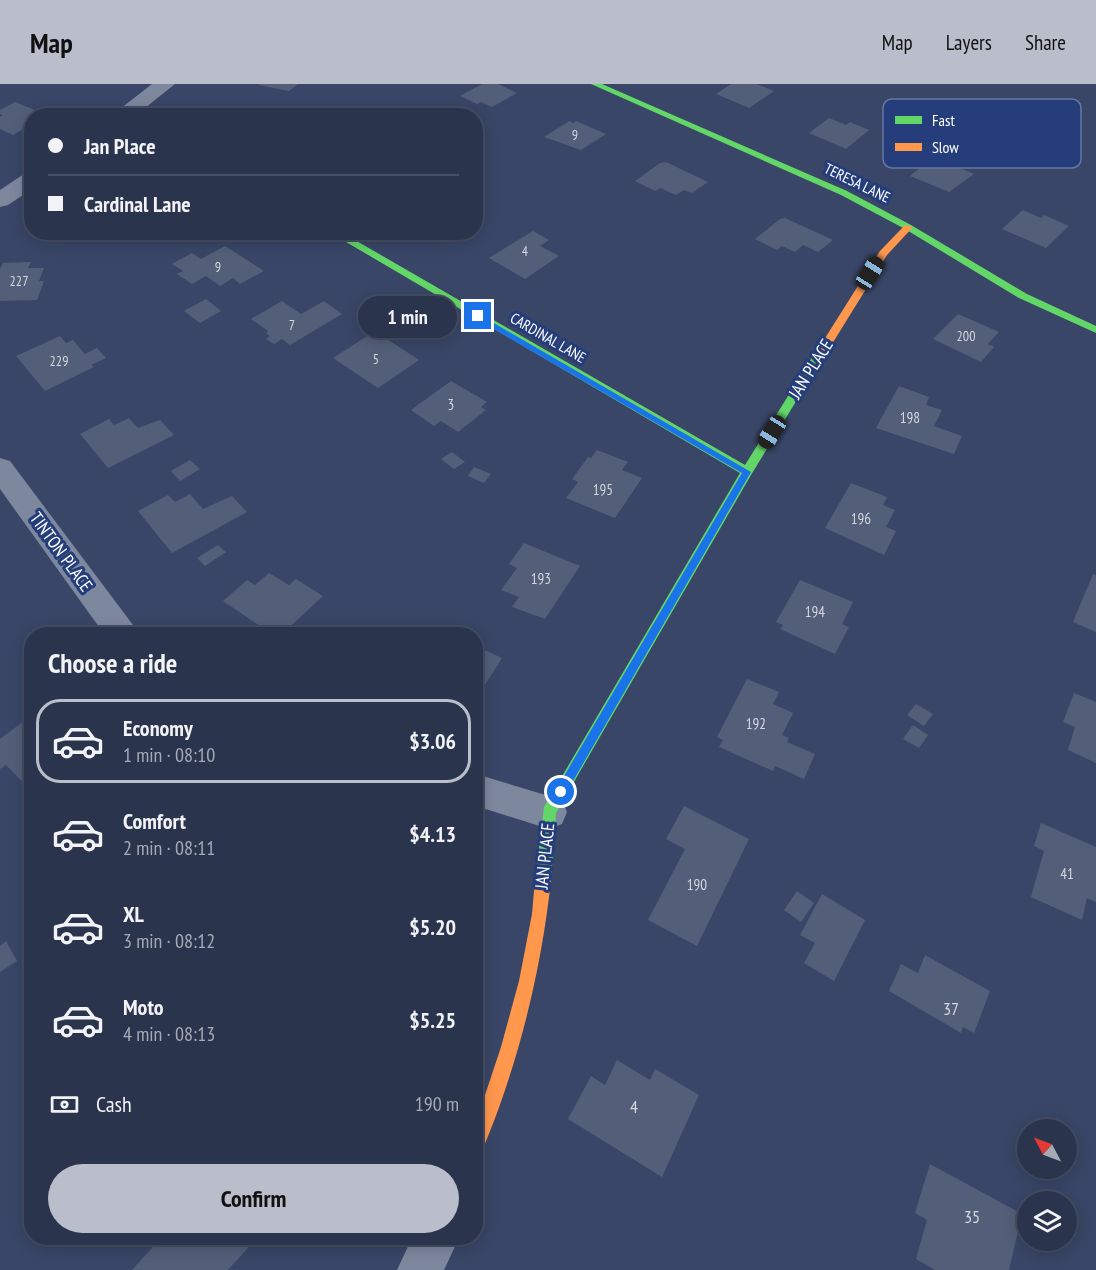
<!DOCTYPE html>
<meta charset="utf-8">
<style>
:root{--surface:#2b344d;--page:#333c54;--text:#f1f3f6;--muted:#a6aab6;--line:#474f65;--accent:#babeca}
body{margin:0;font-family:"PT Sans Narrow",sans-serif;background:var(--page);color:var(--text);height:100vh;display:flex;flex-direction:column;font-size:22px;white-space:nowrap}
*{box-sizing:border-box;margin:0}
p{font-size:20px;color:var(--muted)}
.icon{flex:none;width:33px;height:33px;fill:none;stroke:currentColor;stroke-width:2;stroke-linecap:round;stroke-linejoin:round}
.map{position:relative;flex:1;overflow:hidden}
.drawer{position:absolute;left:24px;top:543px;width:459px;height:618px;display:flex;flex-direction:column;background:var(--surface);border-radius:24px;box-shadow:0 3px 15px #0003,0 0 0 2px var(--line)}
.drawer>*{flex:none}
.hud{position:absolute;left:24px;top:24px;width:459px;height:132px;border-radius:24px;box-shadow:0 3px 15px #0003,0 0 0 2px var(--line);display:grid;align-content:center;height:132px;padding:0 24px;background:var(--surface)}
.needle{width:39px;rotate:311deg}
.controls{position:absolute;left:1017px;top:1035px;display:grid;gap:12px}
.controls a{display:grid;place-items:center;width:60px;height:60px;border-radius:50%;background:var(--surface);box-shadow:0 3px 15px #0003,0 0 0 2px var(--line);font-size:30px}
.end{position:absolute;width:27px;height:27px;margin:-14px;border:8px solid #1a73e8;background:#fff;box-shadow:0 0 0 3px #fff}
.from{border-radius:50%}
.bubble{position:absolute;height:42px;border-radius:21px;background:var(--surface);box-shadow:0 3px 15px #0003,0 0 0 2px var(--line);font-size:20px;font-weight:700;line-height:42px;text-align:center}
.car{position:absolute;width:18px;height:36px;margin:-18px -9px;border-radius:8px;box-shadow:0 0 4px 2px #0007;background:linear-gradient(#222 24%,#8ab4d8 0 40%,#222 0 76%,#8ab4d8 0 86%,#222 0)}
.hud b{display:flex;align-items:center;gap:21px;height:57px;font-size:22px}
.hud b+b{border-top:2px solid var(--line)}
.hud i{width:15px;height:15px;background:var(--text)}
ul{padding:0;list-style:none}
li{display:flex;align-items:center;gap:18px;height:84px;margin:0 12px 9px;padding:0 12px;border:3px solid transparent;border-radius:24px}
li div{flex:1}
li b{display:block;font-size:22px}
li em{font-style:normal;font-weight:700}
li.selected{border-color:var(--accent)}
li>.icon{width:54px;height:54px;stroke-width:1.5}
h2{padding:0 24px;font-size:27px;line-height:72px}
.pay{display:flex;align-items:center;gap:15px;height:66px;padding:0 24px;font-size:22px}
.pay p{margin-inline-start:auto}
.button{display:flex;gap:12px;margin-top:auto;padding:12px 24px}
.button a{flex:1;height:69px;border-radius:36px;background:var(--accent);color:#111;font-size:24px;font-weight:700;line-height:69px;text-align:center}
header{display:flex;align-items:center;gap:36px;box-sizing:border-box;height:84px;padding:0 30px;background:var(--accent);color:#111}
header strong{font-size:28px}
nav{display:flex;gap:33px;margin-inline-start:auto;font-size:21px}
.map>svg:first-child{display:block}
.building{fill:#535f79}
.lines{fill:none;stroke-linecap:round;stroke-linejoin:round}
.street{fill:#7d879e;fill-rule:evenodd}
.fast{fill:#63d668;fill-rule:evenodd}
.slow{fill:#ff974d;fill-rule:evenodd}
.route{fill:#1a73e8}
.labels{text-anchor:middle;stroke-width:6;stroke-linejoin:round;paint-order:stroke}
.far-number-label{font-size:14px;fill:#d4d7de}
.far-street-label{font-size:15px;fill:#fff;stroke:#253e7b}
.number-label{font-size:15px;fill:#d4d7de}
.street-label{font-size:18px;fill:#fff;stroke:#253e7b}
.near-number-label{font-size:18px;fill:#d4d7de}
.key{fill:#253e7b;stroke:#6678a3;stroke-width:1.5}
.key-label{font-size:16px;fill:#fff}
</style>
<header>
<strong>Map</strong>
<nav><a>Map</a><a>Layers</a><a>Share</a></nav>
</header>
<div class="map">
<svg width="1096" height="1186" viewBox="0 0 1096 1186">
<rect width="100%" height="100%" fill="#394667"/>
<path class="building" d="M298,0L289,7L259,1V0Z
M482,0H498L517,9L492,23L481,18L477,20L460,12Z
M731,0H757L774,7L749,24L716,10Z
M15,18L47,31V32H32V40L13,51L0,45V33L3,31L0,30V26Z
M206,22L226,28L221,32H193Z
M829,34L846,41L850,38L869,46L846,65L809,49Z
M569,37L573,39L576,37L606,50L581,66L544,53Z
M931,75L948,82L951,80L974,90L949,108L910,92Z
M666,78L708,98L692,109L684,106L676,111L660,104L655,107L635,97L660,79Z
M1023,126L1041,134L1044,131L1069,142L1046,164L1002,145Z
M785,134L833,156L818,168L803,161L795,168L782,162L777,166L755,155L780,135Z
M533,147L549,156L540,162L559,172L525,195L489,174Z
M225,162L264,187L240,200L233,194L220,202L206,192L192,200L177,190L183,187L172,180L192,169L201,175Z
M31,178L28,184H44L39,197H44L37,216L0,217V185L3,179Z
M206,215L221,227L200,239L184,227Z
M282,217L301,230L324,217L342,230L290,261L282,255L274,260L266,255L270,252L266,249L268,247L251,235Z
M958,230L999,248L988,260L994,263L981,278L933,255Z
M375,247L419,276L378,304L333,274Z
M60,252L66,259L73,256L85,270L97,264L106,274L91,281L94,283L45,307L16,272Z
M451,297L487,318L481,323L486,326L458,348L441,337L434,342L411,326Z
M899,302L929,313L926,321L942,326L934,342L962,352L954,370L876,344Z
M129,334L138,344L160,336L174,351L108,384L80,350L109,335L114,341Z
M597,366L628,378L622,386L642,394L615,434L566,414L578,398L572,395L588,373L591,374Z
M452,368L465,378L454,385L441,375Z
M190,376L200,385L180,397L171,387Z
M474,383L491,390L484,399L468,392Z
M851,399L887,413L883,421L895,426L886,443L896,447L884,471L825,444Z
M190,410L203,425L232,412L247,428L172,469L138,427L168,411L175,418Z
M524,459L580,482L545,535L512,523L519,513L501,506L517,484L509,480Z
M218,461L226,468L205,482L197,474Z
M269,489L289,501L296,495L323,512L282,550H272L223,517L247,496L255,501Z
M1093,490L1096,491V548L1073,538Z
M800,496L853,518L842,540L849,543L835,570L780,545L783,541L776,538Z
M476,562L502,574L476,615Z
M747,595L779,608L773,620L793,629L782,651L789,654L787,658L815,670L804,695L775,682L773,687L719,663L723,656L717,653Z
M1074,609L1096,618V679L1068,666L1075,643L1063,638Z
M916,620L933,630L924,642L907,631Z
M28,634L32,637V708L6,681L0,685V655Z
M913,641L928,651L919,664L903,655Z
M684,722L749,755L697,862L648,836L685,765L666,755Z
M1041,739L1096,763V818L1087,814L1082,836L1031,813L1044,767L1034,762Z
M797,807L814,819L801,838L784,826Z
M822,810L865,836L834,897L804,879L815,859L800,851Z
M6,857L17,877L0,888V862Z
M925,871L990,907L974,949L963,943L961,949L889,907L901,880L918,889Z
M617,976L650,996L655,985L699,1011L662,1093L568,1035L591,992L605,1001Z
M930,1080L1022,1130L1009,1186H935L916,1175L927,1136L915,1129Z
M161,1154H257L228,1186H132Z"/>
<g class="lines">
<path class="street" d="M152,0H175L135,32H111Z
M32,88V105L8,121L0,123V106L24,90Z
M0,374L10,377L133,541L138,550H104L0,405Z
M476,690L562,716L567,728L562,740L549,745L476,722Z
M412,1154H459L444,1186H397Z"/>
<path class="fast" d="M591,0H602L847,107L911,141L1027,210L1096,242V249L1019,214L905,145L841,111Z
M329,148H341L745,381L816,267H824L825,270L751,391L556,729L551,796L548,801L543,803L538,801L535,796L544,723L740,389Z"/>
<path class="slow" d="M905,141L913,143L887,171L824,273H816L815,270L880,167Z
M543,789L548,791L551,796C541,889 518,981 482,1067L476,1070V1038L501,963L519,897L532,830L535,796L538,791Z"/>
</g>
<path class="route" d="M475,231H480L751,388L565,711L561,712L556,708L557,704L742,389L475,234Z"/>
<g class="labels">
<g class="far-number-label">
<text x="575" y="56">9</text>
<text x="525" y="172">4</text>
<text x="218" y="188">9</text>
<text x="19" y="202">227</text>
<text x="292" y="246">7</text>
<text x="966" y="257">200</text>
<text x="376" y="280">5</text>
<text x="59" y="282">229</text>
</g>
<g class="far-street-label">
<text transform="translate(857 99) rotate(26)" y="5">TERESA LANE</text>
<text transform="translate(548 254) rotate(30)" y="5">CARDINAL LANE</text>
</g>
<g class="number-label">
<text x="451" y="326">3</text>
<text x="910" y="339">198</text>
<text x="603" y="411">195</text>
<text x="861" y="440">196</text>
<text x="541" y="500">193</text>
<text x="815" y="533">194</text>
<text x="756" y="645">192</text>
<text x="1067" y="795">41</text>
<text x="697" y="806">190</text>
</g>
<g class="street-label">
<text transform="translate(811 285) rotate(-58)" y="6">JAN PLACE</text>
<text transform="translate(61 468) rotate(54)" y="6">TINTON PLACE</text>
<text transform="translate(545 772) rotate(-84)" y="6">JAN PLACE</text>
</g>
<g class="near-number-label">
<text x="951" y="931">37</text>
<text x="634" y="1029">4</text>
<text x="972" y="1139">35</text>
</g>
</g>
<rect x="883" y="15" width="198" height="69" rx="9" class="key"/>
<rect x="895" y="32" width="27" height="8" fill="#63d668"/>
<rect x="895" y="59" width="27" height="8" fill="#ff974d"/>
<g class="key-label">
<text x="932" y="42">Fast</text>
<text x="932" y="69">Slow</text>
</g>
</svg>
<div class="controls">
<a><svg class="needle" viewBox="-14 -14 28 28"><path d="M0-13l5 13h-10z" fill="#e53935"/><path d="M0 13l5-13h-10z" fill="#a6aab6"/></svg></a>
<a><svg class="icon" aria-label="layers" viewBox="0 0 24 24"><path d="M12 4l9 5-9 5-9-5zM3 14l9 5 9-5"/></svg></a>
</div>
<i class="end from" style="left:561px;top:708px"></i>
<i class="end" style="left:478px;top:232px"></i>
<div class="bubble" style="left:358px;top:212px;width:99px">1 min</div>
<i class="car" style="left:870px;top:189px;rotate:32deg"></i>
<i class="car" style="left:772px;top:348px;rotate:212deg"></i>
<div class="hud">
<b><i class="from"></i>Jan Place</b>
<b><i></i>Cardinal Lane</b>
</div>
<section class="drawer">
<h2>Choose a ride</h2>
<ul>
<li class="selected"><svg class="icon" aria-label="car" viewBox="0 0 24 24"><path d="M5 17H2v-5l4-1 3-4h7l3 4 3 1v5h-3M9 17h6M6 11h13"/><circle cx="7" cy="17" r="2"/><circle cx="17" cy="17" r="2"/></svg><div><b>Economy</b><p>1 min · 08:10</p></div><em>$3.06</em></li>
<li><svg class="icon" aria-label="car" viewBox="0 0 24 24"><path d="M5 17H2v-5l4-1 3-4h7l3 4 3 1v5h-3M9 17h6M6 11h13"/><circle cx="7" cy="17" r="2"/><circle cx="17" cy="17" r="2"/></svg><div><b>Comfort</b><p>2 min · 08:11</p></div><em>$4.13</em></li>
<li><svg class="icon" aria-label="car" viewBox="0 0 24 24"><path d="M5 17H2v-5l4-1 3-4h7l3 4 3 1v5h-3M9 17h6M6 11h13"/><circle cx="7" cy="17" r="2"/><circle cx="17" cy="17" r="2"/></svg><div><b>XL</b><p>3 min · 08:12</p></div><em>$5.20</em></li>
<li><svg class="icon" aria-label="car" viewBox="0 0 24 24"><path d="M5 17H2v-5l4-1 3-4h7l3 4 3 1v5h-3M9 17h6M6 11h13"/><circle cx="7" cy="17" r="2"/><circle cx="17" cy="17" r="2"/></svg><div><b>Moto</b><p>4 min · 08:13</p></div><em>$5.25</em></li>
</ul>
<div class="pay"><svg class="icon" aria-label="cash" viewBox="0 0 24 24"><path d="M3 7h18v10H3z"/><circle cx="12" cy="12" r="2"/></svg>Cash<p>190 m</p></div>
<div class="button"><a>Confirm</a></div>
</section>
</div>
